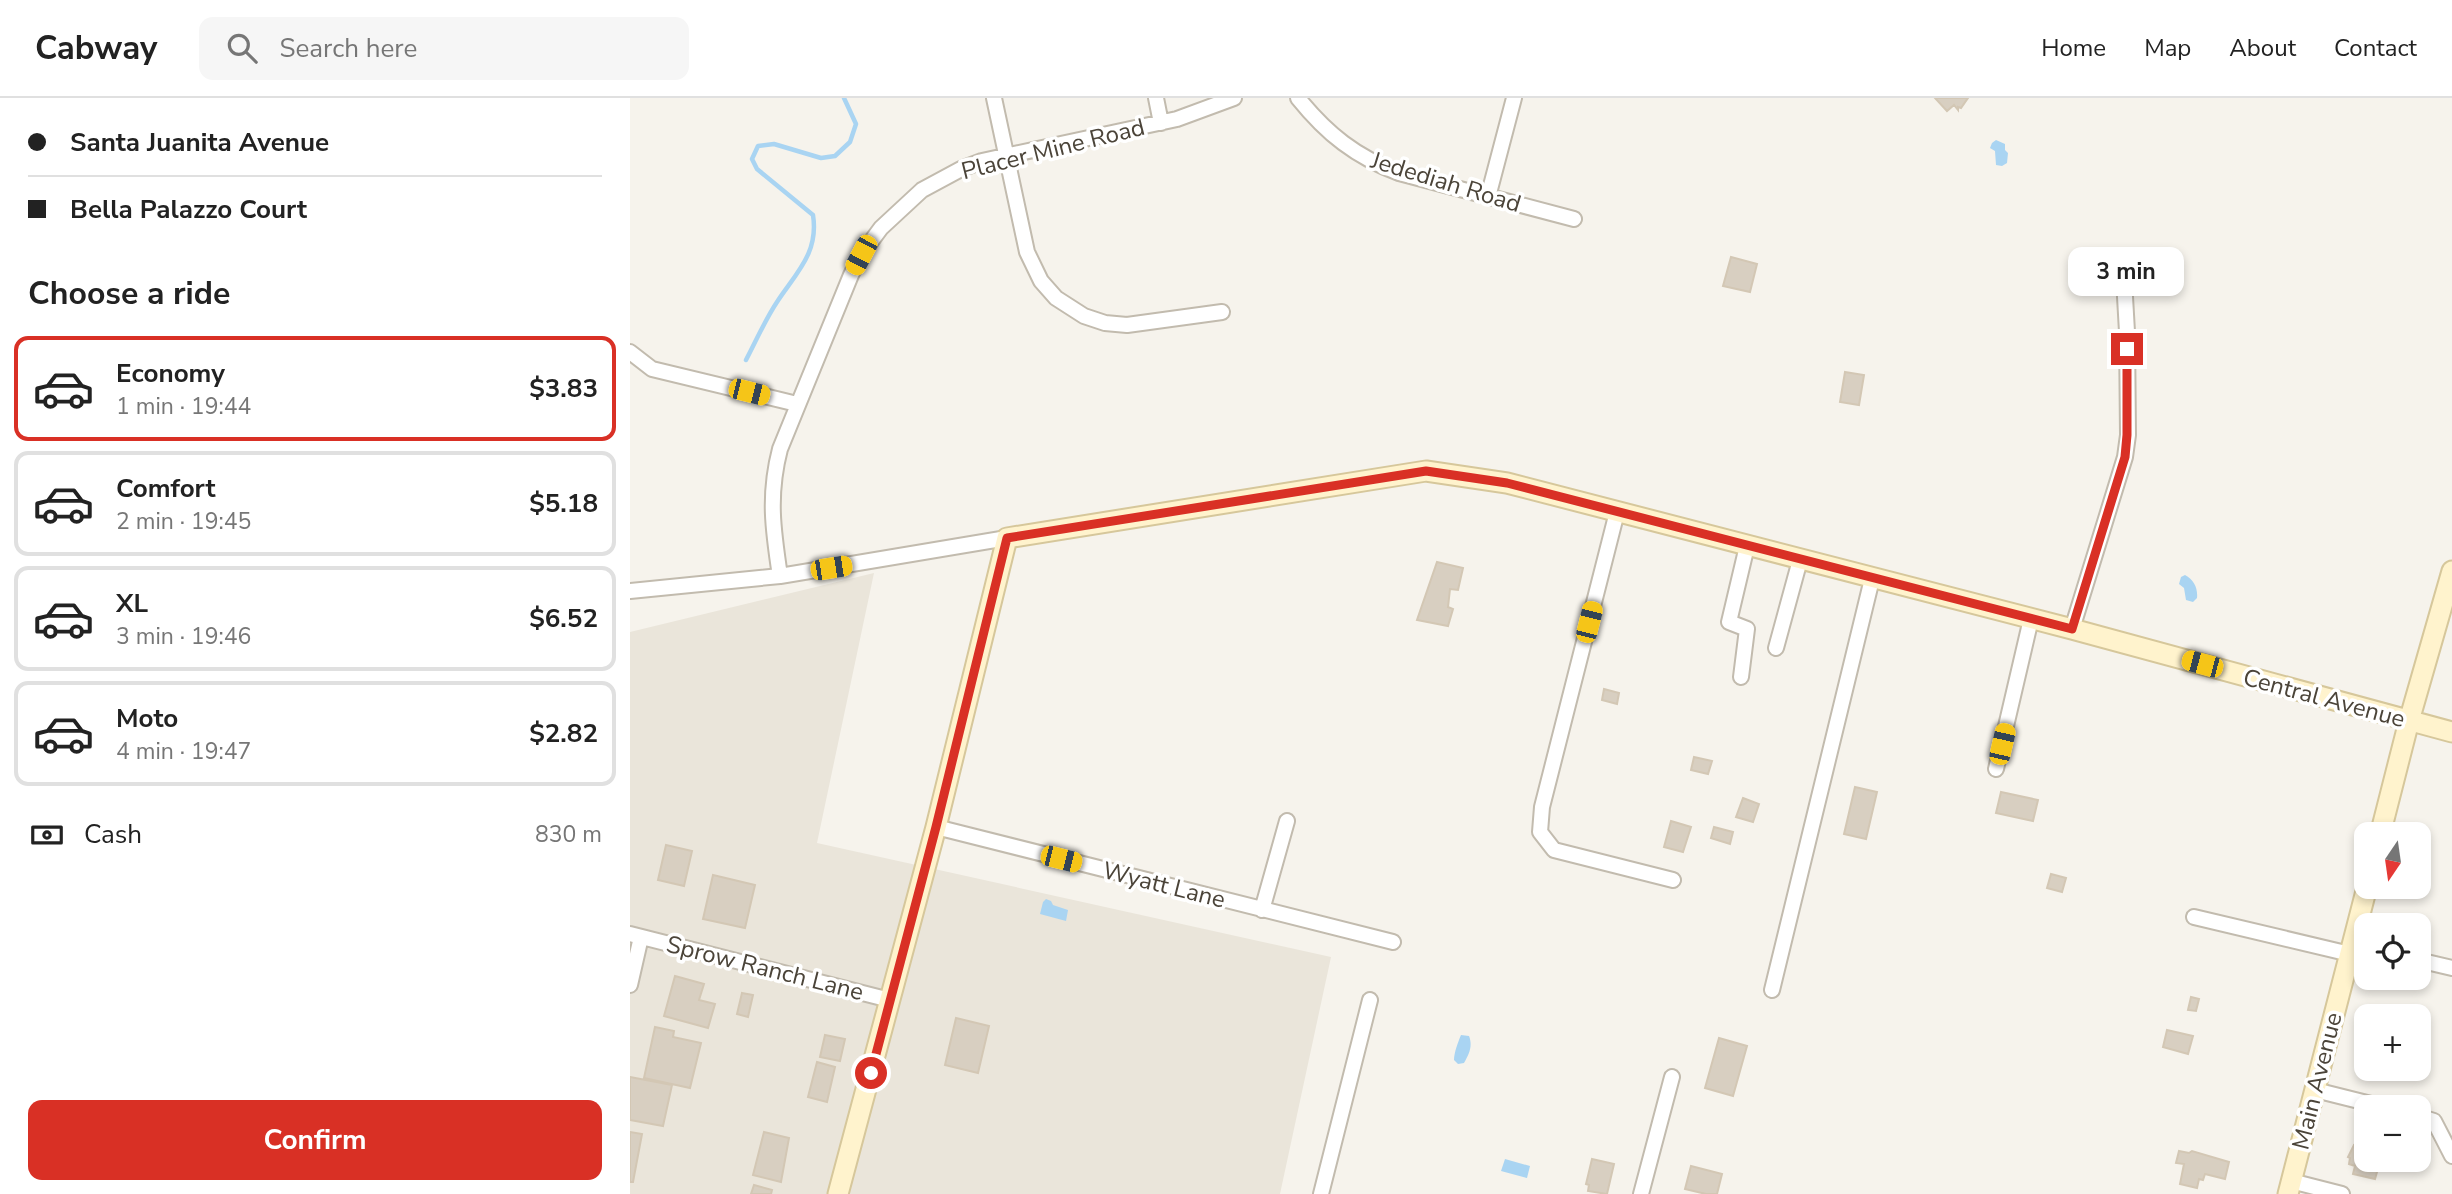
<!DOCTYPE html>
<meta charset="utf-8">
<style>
:root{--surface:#fff;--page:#f6f6f6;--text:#222;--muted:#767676;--line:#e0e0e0;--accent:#d93025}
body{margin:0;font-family:"Nunito Sans",sans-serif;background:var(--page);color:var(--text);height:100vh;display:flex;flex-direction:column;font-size:26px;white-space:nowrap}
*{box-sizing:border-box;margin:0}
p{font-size:23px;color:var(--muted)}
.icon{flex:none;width:38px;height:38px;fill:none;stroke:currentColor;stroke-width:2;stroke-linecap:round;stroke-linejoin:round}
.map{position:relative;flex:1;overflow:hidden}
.side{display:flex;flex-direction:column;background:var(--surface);width:630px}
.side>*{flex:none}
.guide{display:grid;align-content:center;height:154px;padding:0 28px;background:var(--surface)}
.needle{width:46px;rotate:193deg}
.buttons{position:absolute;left:1724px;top:724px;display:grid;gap:14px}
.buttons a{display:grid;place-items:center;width:77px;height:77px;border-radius:14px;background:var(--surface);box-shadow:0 4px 10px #0003;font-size:35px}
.end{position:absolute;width:32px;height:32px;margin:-16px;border:9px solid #d93025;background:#fff;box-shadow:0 0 0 4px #fff}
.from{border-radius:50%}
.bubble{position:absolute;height:49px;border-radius:14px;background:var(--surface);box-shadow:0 4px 10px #0003;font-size:23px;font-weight:700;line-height:49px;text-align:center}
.car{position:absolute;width:21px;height:42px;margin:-21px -10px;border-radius:9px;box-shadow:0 0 5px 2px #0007;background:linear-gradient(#f5c518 24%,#345 0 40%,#f5c518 0 76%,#345 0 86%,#f5c518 0)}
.guide b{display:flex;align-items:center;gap:24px;height:66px;font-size:26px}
.guide b+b{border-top:2px solid var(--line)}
.guide i{width:18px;height:18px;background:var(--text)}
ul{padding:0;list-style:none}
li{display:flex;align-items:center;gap:21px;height:105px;margin:0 14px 10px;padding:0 14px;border:4px solid var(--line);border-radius:14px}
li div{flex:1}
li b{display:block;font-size:26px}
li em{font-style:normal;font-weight:700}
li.on{border-color:var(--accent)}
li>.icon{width:63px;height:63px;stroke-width:1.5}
h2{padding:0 28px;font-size:32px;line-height:84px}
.pay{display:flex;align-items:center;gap:18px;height:77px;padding:0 28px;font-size:26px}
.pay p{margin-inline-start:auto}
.action{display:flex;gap:14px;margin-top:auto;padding:14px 28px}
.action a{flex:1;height:80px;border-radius:14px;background:var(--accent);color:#fff;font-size:28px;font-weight:700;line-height:80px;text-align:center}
header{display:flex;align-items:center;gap:42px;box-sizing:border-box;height:98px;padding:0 35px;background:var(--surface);border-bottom:2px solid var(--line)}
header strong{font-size:33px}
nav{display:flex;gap:38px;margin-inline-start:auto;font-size:24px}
.search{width:490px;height:63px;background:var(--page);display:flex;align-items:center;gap:18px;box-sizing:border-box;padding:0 24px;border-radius:14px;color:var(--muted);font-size:26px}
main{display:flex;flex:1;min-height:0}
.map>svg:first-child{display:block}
.residential{fill:#eae5da}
.water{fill:#a9d4f2}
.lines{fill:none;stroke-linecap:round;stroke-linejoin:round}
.stream{stroke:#a9d4f2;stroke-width:4.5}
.building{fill:#d8cfc1;stroke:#d3c7b4;stroke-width:2}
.street-casing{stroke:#c2bbae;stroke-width:18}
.secondary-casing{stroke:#d6c79b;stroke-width:23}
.street{stroke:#fff;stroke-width:14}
.secondary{stroke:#fff3cd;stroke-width:19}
.route{stroke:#d93025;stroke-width:9}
.labels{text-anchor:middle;stroke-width:7;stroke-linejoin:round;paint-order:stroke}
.street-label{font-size:24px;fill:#4b4439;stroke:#fff}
</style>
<header>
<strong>Cabway</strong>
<div class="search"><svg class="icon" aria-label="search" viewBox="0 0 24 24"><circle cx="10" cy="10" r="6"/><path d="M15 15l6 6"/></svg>Search here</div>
<nav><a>Home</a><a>Map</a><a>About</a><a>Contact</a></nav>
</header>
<main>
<section class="side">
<div class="guide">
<b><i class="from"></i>Santa Juanita Avenue</b>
<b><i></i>Bella Palazzo Court</b>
</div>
<h2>Choose a ride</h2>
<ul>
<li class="on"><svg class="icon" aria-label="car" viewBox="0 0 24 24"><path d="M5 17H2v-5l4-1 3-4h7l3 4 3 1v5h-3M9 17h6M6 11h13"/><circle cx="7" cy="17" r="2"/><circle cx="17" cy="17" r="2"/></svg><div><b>Economy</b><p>1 min · 19:44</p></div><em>$3.83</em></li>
<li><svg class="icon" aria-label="car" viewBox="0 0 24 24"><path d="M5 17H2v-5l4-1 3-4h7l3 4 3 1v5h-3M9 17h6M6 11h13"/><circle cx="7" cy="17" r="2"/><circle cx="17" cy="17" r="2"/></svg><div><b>Comfort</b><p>2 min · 19:45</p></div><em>$5.18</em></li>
<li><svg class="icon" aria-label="car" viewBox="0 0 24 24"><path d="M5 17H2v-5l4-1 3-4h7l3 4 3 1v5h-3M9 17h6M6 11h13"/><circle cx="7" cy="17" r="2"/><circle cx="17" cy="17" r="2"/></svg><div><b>XL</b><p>3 min · 19:46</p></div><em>$6.52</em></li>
<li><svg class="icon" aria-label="car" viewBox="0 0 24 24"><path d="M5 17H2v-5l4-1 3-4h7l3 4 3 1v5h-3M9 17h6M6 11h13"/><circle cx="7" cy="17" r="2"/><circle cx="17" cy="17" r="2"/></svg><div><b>Moto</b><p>4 min · 19:47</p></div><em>$2.82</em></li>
</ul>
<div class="pay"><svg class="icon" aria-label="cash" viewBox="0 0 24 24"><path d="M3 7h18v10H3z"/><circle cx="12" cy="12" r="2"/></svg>Cash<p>830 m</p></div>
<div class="action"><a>Confirm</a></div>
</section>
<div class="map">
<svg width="1822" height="1096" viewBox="0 0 1822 1096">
<rect width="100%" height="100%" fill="#f6f3ec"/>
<path class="residential" d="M244,475L187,745L701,859L650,1096H0V534Z"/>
<path class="water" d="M1366,42L1375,46V52L1378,55L1377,65L1372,68L1366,67L1365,53L1360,50L1362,45Z
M1555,477C1564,482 1568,490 1567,500L1563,504L1556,502L1554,490L1549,486L1551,479Z
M416,801L421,803L423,807L438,812L436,823L410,816L413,804Z
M831,937L839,938C843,948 839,956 834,965L828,966L824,962C824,955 828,944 831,937Z
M875,1061L900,1068L897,1080L871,1073Z"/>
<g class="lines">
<path class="stream" d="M116,262C126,243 135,222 147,204C166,175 189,155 183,117L127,71L122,61L128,48L144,46L191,60L205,58L220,44L226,26L214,0"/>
</g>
<path class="building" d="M1305,0H1338L1331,10L1328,9V12L1324,7L1317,13Z
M1101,159L1127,166L1120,194L1093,188Z
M1215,274L1234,277L1229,307L1210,304Z
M807,464L833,470L828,492L820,491L818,509L823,511L818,528L787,522Z
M974,591L989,595L987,606L972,602Z
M1064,659L1082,663L1078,676L1061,672Z
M1225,689L1247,694L1236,741L1214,736Z
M1371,694L1408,702L1403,723L1366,715Z
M1113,700L1129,706L1123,724L1106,719Z
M1041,723L1061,729L1053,754L1034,749Z
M1084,729L1103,734L1100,746L1081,740Z
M36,747L62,753L54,788L28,782Z
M1421,776L1436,780L1432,794L1417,790Z
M83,777L125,787L115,830L73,821Z
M45,878L74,886L69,902L85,906L78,930L34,918Z
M112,895L123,897L118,919L107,916Z
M1561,899L1569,901L1566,913L1558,912Z
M326,920L359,928L348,975L315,967Z
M25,929L44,933L43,939L71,945L60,990L14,980Z
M1537,932L1563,938L1558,956L1533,949Z
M195,937L215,941L210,963L190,959Z
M1089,940L1117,948L1103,998L1075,990Z
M187,964L205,969L197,1004L178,999Z
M0,979L42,987L33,1028L0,1022Z
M0,1034L12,1036L3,1084H0Z
M134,1034L159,1040L151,1084L123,1077Z
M1724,1047L1736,1050V1062H1747L1746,1067H1749L1745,1081L1723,1076L1725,1068L1719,1066L1720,1060L1718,1059Z
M1549,1053L1559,1055L1562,1053L1599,1064L1595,1081L1575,1076L1573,1082L1569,1081L1567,1090L1550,1086L1554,1066L1546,1065Z
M962,1061L984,1066L977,1096L958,1093L959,1087L956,1086Z
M1061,1068L1092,1076L1087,1096H1076L1055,1091Z
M124,1087L142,1092L141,1096H121Z"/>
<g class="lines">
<defs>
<path id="street" d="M364,0L397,154L411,183L426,200L454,218L475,225L497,227L592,214
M526,0L531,25
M668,0C697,36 726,59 769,75L944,121
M858,99L884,0
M0,254L22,271L167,306
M987,414L912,709L910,734L924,752L1043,782
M150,478C143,432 138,397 150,351L221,177L231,157L251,130L292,92L331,71L352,63L547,21L604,0
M0,493L150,478L377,440
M1442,531L1495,359L1498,337L1497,234L1494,181
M1146,550L1170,462
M1111,579L1117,531L1099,524L1117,448
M1366,671L1401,521
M306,729L763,844
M632,812L657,723
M1564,819L1720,856
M0,836L260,902
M1722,847L1736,850
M1788,862L1822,870
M0,887L11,839
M1142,892L1242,481
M1685,992L1757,1010
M1788,1018L1804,1023L1822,1058
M1661,1083L1712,1096
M691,1096L740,902
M1011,1096L1042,979"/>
<path id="secondary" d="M1750,737L1779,623L1822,473
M208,1096L306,729L377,440L796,373L877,385L1442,531L1822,634
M1658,1096L1737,789"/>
</defs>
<use href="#street" class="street-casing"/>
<use href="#secondary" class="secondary-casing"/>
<use href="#street" class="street"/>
<use href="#secondary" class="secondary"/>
</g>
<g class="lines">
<path class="route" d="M241,975L306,729L377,440L796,373L877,385L1442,531L1495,359L1497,337V251"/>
</g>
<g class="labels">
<g class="street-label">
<text transform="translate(423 51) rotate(-14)" y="8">Placer Mine Road</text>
<text transform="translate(816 84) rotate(17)" y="8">Jedediah Road</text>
<text transform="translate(1694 600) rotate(15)" y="8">Central Avenue</text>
<text transform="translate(534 787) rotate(14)" y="8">Wyatt Lane</text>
<text transform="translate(135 870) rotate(14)" y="8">Sprow Ranch Lane</text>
<text transform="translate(1687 983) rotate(-76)" y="8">Main Avenue</text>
</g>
</g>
</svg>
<div class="buttons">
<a><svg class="needle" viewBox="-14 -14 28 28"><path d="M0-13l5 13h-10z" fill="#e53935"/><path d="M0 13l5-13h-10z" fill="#767676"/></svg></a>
<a><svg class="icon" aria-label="locate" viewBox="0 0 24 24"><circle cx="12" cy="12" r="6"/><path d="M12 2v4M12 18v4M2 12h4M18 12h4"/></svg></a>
<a>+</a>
<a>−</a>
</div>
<i class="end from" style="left:241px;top:975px"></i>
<i class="end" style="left:1497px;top:251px"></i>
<div class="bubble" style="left:1438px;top:149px;width:116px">3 min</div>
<i class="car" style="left:231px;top:157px;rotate:208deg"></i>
<i class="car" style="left:119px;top:294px;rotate:104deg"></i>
<i class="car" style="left:201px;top:470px;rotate:81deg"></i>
<i class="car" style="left:959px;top:524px;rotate:14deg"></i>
<i class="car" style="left:1572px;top:566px;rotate:285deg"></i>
<i class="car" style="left:1372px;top:646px;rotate:13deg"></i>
<i class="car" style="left:431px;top:761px;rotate:104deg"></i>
</div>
</main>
